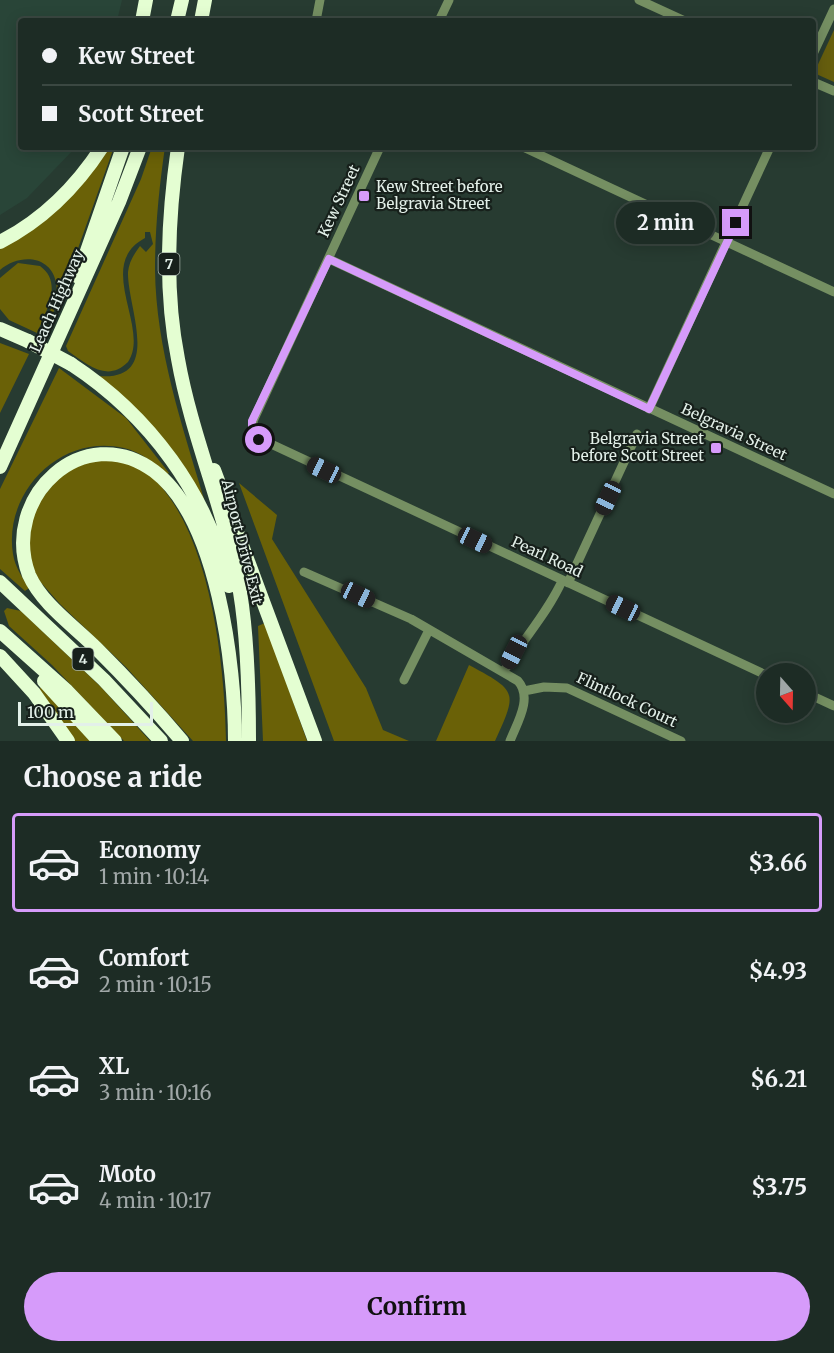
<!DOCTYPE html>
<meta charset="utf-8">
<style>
:root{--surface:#1d2c25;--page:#25342d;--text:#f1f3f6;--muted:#a0a7a7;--line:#3b4842;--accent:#d69bfa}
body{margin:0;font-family:Merriweather,serif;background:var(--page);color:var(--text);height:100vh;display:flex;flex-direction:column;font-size:22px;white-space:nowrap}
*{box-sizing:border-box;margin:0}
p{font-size:20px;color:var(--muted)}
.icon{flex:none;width:33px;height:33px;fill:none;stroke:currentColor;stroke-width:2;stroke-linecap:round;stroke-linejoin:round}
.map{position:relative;height:741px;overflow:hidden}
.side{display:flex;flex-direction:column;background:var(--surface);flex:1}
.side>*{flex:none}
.hud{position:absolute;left:18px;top:18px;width:798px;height:132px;border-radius:6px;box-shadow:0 3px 15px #0003,0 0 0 2px var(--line);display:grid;align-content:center;height:132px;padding:0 24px;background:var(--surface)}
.needle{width:39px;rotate:160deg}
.fabs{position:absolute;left:756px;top:663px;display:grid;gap:12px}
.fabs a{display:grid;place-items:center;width:60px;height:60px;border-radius:50%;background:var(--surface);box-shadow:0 3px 15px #0003,0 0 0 2px var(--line);font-size:30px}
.scale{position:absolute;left:18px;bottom:15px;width:135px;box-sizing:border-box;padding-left:6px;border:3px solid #e3f0e9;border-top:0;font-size:16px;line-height:21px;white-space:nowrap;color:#e3f0e9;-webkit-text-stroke:4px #17201b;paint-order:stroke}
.end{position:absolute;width:27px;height:27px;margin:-14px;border:8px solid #d69bfa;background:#111;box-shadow:0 0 0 3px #111}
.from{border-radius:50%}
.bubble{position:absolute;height:42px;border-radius:21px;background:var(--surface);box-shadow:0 3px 15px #0003,0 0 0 2px var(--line);font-size:20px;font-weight:700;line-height:42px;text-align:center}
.car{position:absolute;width:18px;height:36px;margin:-18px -9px;border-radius:8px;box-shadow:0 0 4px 2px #0007;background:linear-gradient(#222 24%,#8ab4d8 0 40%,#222 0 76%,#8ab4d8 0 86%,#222 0)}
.hud b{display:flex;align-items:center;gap:21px;height:57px;font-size:22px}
.hud b+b{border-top:2px solid var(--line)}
.hud i{width:15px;height:15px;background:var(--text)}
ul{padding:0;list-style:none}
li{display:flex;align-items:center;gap:18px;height:99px;margin:0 12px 9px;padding:0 12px;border:3px solid transparent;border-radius:6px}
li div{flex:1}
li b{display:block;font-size:22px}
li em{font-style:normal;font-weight:700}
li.selected{border-color:var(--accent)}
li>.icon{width:54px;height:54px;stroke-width:1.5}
h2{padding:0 24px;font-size:27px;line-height:72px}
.action{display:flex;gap:12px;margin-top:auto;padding:12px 24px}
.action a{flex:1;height:69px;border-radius:36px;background:var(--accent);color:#111;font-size:24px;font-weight:700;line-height:69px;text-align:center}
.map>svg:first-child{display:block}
.built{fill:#294538}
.green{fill:#665e0e}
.forest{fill:#6a6107}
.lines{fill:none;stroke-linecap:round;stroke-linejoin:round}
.minor{stroke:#758f62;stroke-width:9}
.highway{stroke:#e4fed2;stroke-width:14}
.highway-bridge{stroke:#e4fed2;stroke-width:14}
.route{stroke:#d69bfa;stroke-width:8}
.poi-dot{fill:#d69bfa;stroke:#17201b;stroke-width:2}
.labels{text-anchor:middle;stroke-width:4.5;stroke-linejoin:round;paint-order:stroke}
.shield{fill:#17201b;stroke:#a6b2ab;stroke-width:1.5}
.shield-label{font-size:14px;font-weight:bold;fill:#e3f0e9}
.poi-label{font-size:15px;fill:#e3f0e9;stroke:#17201b;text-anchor:start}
.street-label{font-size:15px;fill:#e3f0e9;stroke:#17201b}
</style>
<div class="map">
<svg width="834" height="741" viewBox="0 0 834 741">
<rect width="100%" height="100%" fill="#273b31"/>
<path class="built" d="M0,0H122L117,21H21V147H76L27,198L0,215Z"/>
<path class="green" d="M834,30V82L814,73Z"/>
<path class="forest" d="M107,147H114L65,285L43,336C42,319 60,301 56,282C50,254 18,254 0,270V247Z
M152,147H165C159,188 155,229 155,270C156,349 182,425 204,499L202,500L98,376C164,382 127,307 128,272C129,262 134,254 140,246L146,252L153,244L150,232H145V238C94,265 151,328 128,362C107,383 87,364 68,351L66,346L141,179Z
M18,263L40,266C64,283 45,313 37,333L9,320L0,309V278Z
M0,343L29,354L0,413Z
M59,368L126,418L169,473L167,474C154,463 141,452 124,448C61,433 3,492 13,554C15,567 22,577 29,588L25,591L0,569V489Z
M97,459C114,461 131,460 145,471C210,522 225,664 226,741H193L126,667L60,604L37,578L27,556L30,513L64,471Z
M239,483L277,515L272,539L366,688L383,730L409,741H334Z
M7,608L21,611L101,687L150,741H124L52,665L9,626L4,611Z
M265,623L307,741H263L258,626Z
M469,665C517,691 518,691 495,741H436Z
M41,687L90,741H74L38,691Z"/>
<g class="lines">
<path class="minor" d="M639,0L685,21
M316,21L320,0
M439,21L449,0
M813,54L834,9
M813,82L834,91
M380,147L253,421L254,436L766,675
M523,147L834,292
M329,259L834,494
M649,409L770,147
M304,572L411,619L518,681C533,698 517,723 510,741
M568,583L637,434
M504,671C522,640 547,614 562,581
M404,680L429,630
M524,691L544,687L567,688L681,741
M806,693L834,706"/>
<path class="highway" d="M142,21L146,0
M177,21L182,0
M201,21L205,0
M178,147C168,217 164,289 178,359C192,438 226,513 240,592C248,640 249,692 249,741
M0,242C43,220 76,187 102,147
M78,277L123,147
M0,329L28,341
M71,364C149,415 208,494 229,586
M0,467L119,202L140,147
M214,470L315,741
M0,582L104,680L161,741
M0,631L67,691L115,741
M0,656L34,693L68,741
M44,681L99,741
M182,741C155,709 126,678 96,648C74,626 42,604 29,575C0,497 84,419 154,471C218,519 235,666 235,741"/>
<path class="highway-bridge" d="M28,341L71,364"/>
</g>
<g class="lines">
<path class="route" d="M259,440L252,432V421L329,259L649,409L736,223"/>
</g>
<g class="poi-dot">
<rect x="358" y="190" width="12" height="12" rx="3"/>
<rect x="710" y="442" width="12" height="12" rx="3"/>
</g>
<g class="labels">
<g class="shield">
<rect x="158.5" y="253" width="21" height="22" rx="4.5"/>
<rect x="72.5" y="648" width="21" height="22" rx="4.5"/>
</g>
<g class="shield-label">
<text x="169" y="269">7</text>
<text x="83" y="664">4</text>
</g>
<g class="poi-label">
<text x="376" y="192">Kew Street before<tspan x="376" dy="17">Belgravia Street</tspan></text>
<text x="704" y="444" text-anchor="end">Belgravia Street<tspan x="704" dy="17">before Scott Street</tspan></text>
</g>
<g class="street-label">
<text transform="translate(339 201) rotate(-65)" y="5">Kew Street</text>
<text transform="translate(57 301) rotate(-66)" y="5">Leach Highway</text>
<text transform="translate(734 432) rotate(25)" y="5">Belgravia Street</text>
<text transform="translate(242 542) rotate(76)" y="5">Airport Drive Exit</text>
<text transform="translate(547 557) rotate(25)" y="5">Pearl Road</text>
<text transform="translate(627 700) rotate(25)" y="5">Flintlock Court</text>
</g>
</g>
</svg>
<div class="fabs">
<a><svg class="needle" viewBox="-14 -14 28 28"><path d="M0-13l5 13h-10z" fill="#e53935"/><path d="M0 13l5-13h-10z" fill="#a0a7a7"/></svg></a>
</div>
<div class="scale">100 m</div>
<i class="end from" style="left:259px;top:440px"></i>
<i class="end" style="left:736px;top:223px"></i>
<div class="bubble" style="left:616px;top:202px;width:99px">2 min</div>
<i class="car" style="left:324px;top:470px;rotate:295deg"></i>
<i class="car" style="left:608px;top:498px;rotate:205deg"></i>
<i class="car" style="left:475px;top:540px;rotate:115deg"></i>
<i class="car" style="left:358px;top:595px;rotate:115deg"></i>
<i class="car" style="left:623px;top:608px;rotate:295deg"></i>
<i class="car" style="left:514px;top:652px;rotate:207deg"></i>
<div class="hud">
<b><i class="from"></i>Kew Street</b>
<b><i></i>Scott Street</b>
</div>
</div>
<section class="side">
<h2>Choose a ride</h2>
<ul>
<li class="selected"><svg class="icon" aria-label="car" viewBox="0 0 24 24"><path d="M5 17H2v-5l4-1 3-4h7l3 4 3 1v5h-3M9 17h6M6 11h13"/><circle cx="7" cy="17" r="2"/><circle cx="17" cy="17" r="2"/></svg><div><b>Economy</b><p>1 min · 10:14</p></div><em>$3.66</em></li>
<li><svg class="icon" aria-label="car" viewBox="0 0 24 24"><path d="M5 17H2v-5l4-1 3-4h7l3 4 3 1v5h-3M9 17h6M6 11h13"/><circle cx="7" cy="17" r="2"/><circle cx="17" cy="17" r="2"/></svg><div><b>Comfort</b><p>2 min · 10:15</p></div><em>$4.93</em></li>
<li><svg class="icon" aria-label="car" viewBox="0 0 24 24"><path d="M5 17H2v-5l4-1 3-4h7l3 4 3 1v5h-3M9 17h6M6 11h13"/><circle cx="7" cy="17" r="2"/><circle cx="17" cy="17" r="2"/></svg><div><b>XL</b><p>3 min · 10:16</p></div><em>$6.21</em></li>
<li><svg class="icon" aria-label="car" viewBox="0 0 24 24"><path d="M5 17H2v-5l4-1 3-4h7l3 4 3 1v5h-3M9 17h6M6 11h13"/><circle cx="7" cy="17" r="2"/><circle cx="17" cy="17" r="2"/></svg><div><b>Moto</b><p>4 min · 10:17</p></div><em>$3.75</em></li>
</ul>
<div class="action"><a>Confirm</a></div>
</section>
